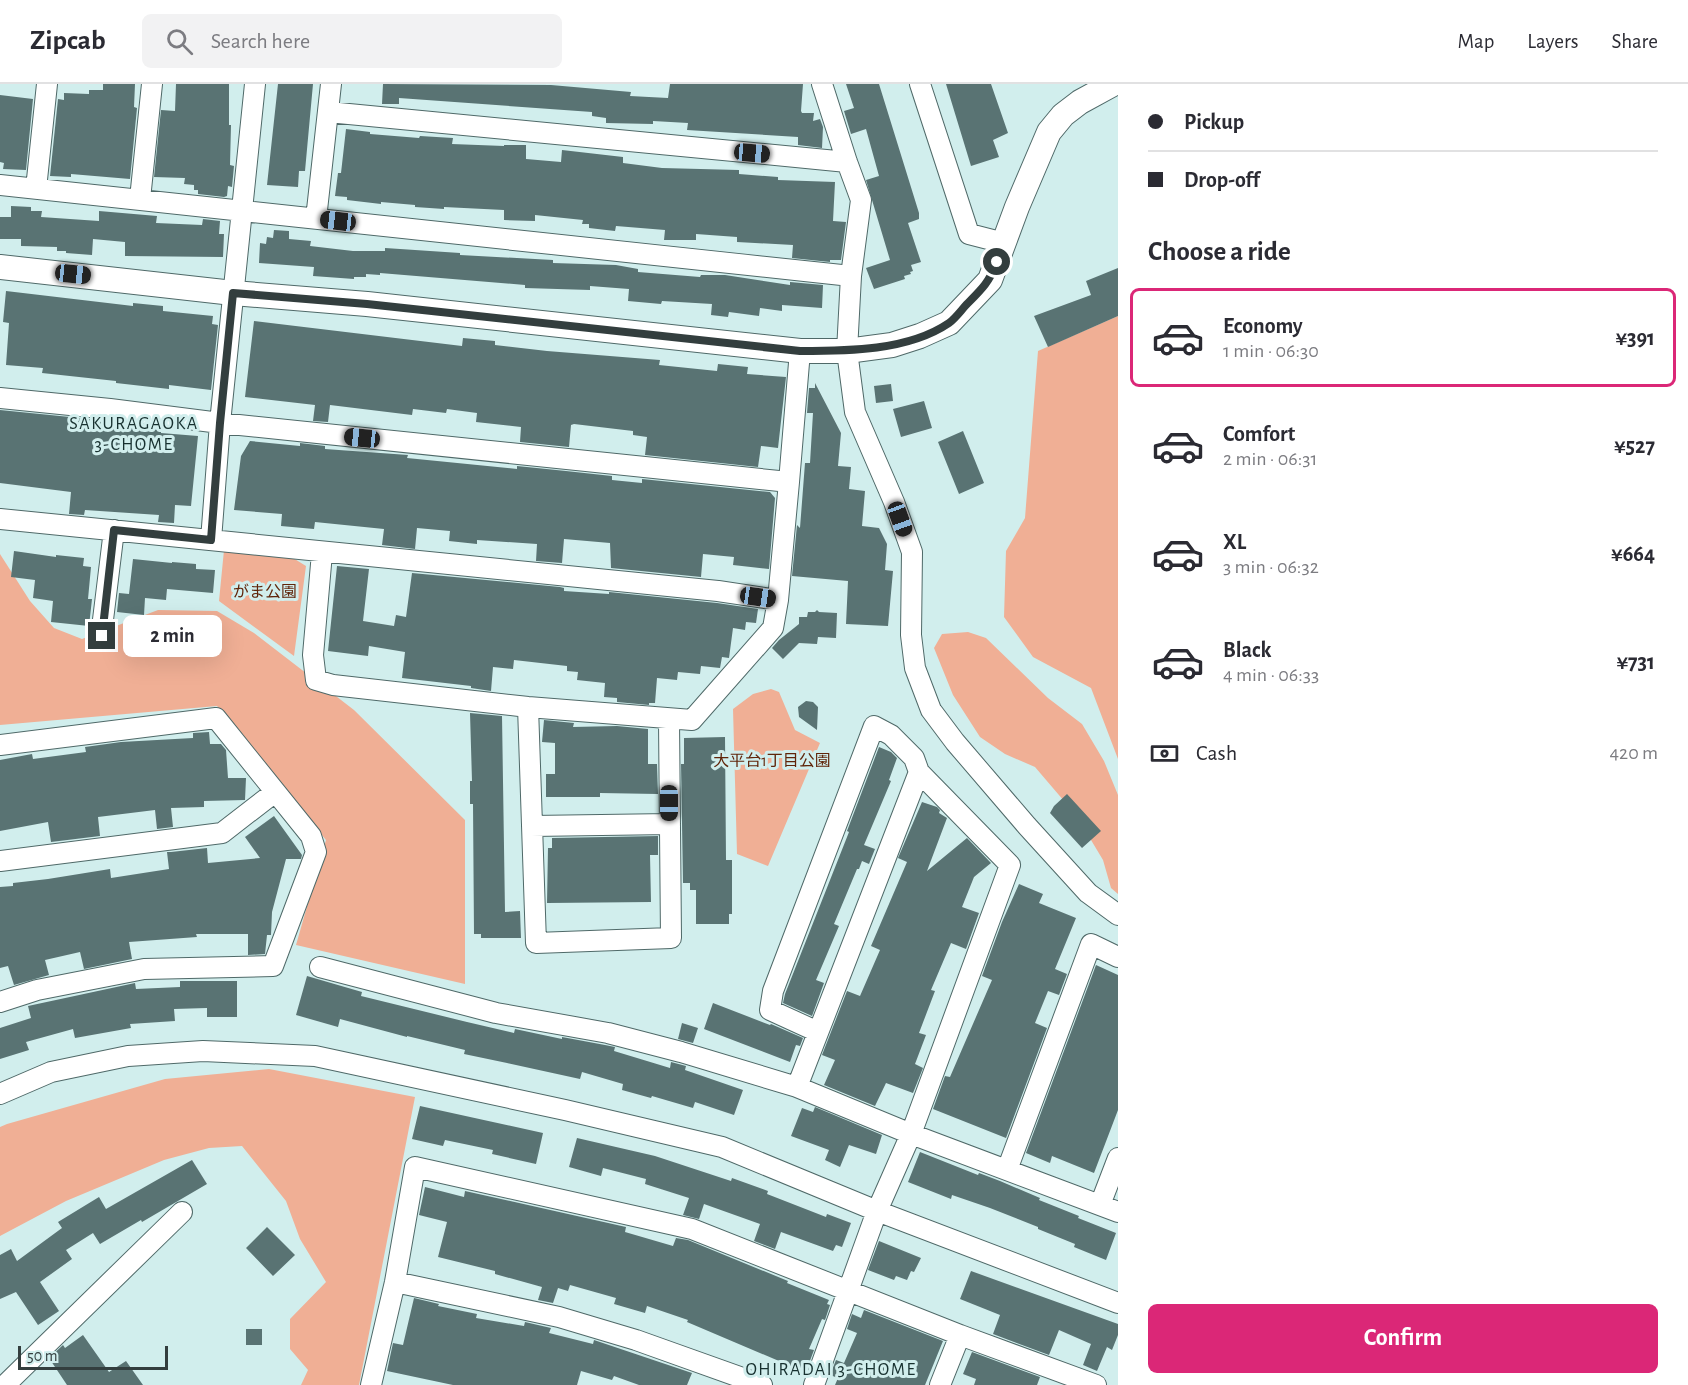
<!DOCTYPE html>
<meta charset="utf-8">
<style>
:root{--surface:#fff;--page:#f2f2f3;--text:#2b2b33;--muted:#7c7c81;--line:#e1e1e2;--accent:#db2777}
body{margin:0;font-family:"Alegreya Sans","Noto Sans JP",sans-serif;background:var(--page);color:var(--text);height:100vh;display:flex;flex-direction:column;font-size:22px;white-space:nowrap}
*{box-sizing:border-box;margin:0}
p{font-size:20px;color:var(--muted)}
.icon{flex:none;width:33px;height:33px;fill:none;stroke:currentColor;stroke-width:2;stroke-linecap:round;stroke-linejoin:round}
.map{position:relative;flex:1;overflow:hidden}
.panel{display:flex;flex-direction:column;background:var(--surface);width:570px}
.panel>*{flex:none}
.banner{display:grid;align-content:center;height:132px;padding:0 30px;background:var(--surface)}
.scale{position:absolute;left:18px;bottom:15px;width:150px;box-sizing:border-box;padding-left:6px;border:3px solid #333e3e;border-top:0;font-size:16px;line-height:21px;white-space:nowrap;color:#333e3e;-webkit-text-stroke:4px #d1eeed;paint-order:stroke}
.end{position:absolute;width:27px;height:27px;margin:-14px;border:8px solid #333e3e;background:#fff;box-shadow:0 0 0 3px #fff}
.from{border-radius:50%}
.bubble{position:absolute;height:42px;border-radius:9px;background:var(--surface);box-shadow:0 6px 24px #0002;font-size:20px;font-weight:700;line-height:42px;text-align:center}
.car{position:absolute;width:18px;height:36px;margin:-18px -9px;border-radius:8px;box-shadow:0 0 4px 2px #0007;background:linear-gradient(#222 24%,#8ab4d8 0 40%,#222 0 76%,#8ab4d8 0 86%,#222 0)}
.banner b{display:flex;align-items:center;gap:21px;height:57px;font-size:22px}
.banner b+b{border-top:2px solid var(--line)}
.banner i{width:15px;height:15px;background:var(--text)}
ul{padding:0;list-style:none}
li{display:flex;align-items:center;gap:18px;height:99px;margin:0 12px 9px;padding:0 18px;border:3px solid transparent;border-radius:9px}
li div{flex:1}
li b{display:block;font-size:22px}
li em{font-style:normal;font-weight:700}
li.current{border-color:var(--accent)}
li>.icon{width:54px;height:54px;stroke-width:1.5}
h2{padding:0 30px;font-size:27px;line-height:72px}
.pay{display:flex;align-items:center;gap:15px;height:66px;padding:0 30px;font-size:22px}
.pay p{margin-inline-start:auto}
.primary-button{display:flex;gap:12px;margin-top:auto;padding:12px 30px}
.primary-button a{flex:1;height:69px;border-radius:9px;background:var(--accent);color:#fff;font-size:24px;font-weight:700;line-height:69px;text-align:center}
header{display:flex;align-items:center;gap:36px;box-sizing:border-box;height:84px;padding:0 30px;background:var(--surface);border-bottom:2px solid var(--line)}
header strong{font-size:28px}
nav{display:flex;gap:33px;margin-inline-start:auto;font-size:21px}
.search{width:420px;height:54px;background:var(--page);display:flex;align-items:center;gap:15px;box-sizing:border-box;padding:0 21px;border-radius:9px;color:var(--muted);font-size:22px}
main{display:flex;flex:1;min-height:0}
.map>svg:first-child{display:block}
.green{fill:#f0af95}
.building{fill:#597373}
.lines{fill:none;stroke-linecap:round;stroke-linejoin:round}
.minor-casing{stroke:#4f6968;stroke-width:22}
.tertiary-casing{stroke:#4f6968;stroke-width:26}
.minor{stroke:#fff;stroke-width:20}
.tertiary{stroke:#fff;stroke-width:24}
.route{stroke:#333e3e;stroke-width:8}
.labels{text-anchor:middle;stroke-width:6;stroke-linejoin:round;paint-order:stroke}
.park-label{font-size:16px;fill:#60250a;stroke:#d1eeed}
.neighbourhood-label{font-size:18px;letter-spacing:1.5px;fill:#17302f;stroke:#d1eeed}
</style>
<header>
<strong>Zipcab</strong>
<div class="search"><svg class="icon" aria-label="search" viewBox="0 0 24 24"><circle cx="10" cy="10" r="6"/><path d="M15 15l6 6"/></svg>Search here</div>
<nav><a>Map</a><a>Layers</a><a>Share</a></nav>
</header>
<main>
<div class="map">
<svg width="1118" height="1301" viewBox="0 0 1118 1301">
<rect width="100%" height="100%" fill="#d1eeed"/>
<path class="green" d="M1118,232V675L1091,604L1033,573L1004,533L1006,467L1025,434L1038,267Z
M224,466L293,474L306,482L294,572L219,517Z
M0,470L30,517L54,544L82,555L158,526L217,527L254,549L354,626L465,736V900L296,861L326,756L217,622L0,641Z
M968,548L986,554L1048,614L1082,640L1104,677L1118,711V810L1111,804L1103,776L1076,731L1035,683L1005,670L980,653L953,611L934,564L942,550Z
M771,605L779,608L795,646L820,659L768,782L737,770L733,625L753,610Z
M269,985L415,1013L359,1301H301L308,1286L290,1265V1235L326,1198L300,1155L286,1117L242,1062L209,1064L164,1076L66,1117L0,1152V1043L7,1040L165,995Z"/>
<path class="building" d="M103,0H135L134,23L137,24L130,95L71,90V93L50,92L58,15L64,16V9L89,10V6H103Z
M176,0H229V41H231L230,81L234,82L232,103L228,102L227,112L224,113L198,110V106H194V101L184,100L185,94L154,93L161,26L175,27Z
M278,0H313L305,87H299L298,103L267,101Z
M383,0L551,1L631,8L630,12L668,14L670,0H803L801,27L802,29H814L813,37L820,35L823,43L822,64L798,61V53L687,46L688,39L653,37V40L606,39V34L592,32V28L399,14V20H382Z
M846,0H879L919,129V135L908,139L921,178L911,181L913,187L910,188L911,190L904,192L905,195L874,205L866,184L890,176L866,96L879,92L866,45L851,50L844,27L854,24Z
M946,0H991L1008,49L993,56L999,73L971,82Z
M0,11L33,15L26,86L3,85L4,79L0,78Z
M346,45L370,48V50L419,54L420,52L453,54L452,60L504,62V61H526V75L561,78L562,66L623,73V79L662,84L739,86V90L778,93V96L835,98L833,137L846,138L841,176H830V178L792,174L793,161L737,158V153L696,150V156H664L665,146L616,142L615,147L589,144V140H582L583,136L535,131V137L504,136V126L444,123V125L415,123V121L381,118V120L347,116V113L335,112L338,89H341Z
M11,122L31,123V127H42L41,133L99,137V127L157,132L156,139L202,141L203,135L220,137L219,150H224L223,173L125,172V158L93,155L92,171L66,169V167H57V163L21,162V155H0V133H11Z
M274,146L289,147V155L311,157L310,162L353,167H385V164L460,169V171L553,176V179L616,181L638,185V188L700,193L701,191H725L790,201V198L823,201L822,224L782,221V227L760,224L759,232L729,228L728,233L711,231L712,220L662,217L661,220L628,217L629,205L590,202V206L525,204V201L380,189V191L366,190V193H354V195L313,192L314,183L259,179L260,159L266,160L267,153L273,154Z
M1118,184V232L1048,263L1034,232L1091,211L1086,197Z
M6,207L133,222V219L163,222V227L213,232L212,240L218,241L211,306L169,301V305L116,299V297L42,289L43,284L6,281L9,239L3,238Z
M254,237L462,262L463,254L495,257V261L547,267L660,276L659,281L717,287L718,280L748,283L747,290L786,293L778,364L761,362L758,383L645,371L647,353L633,351V347L574,340L571,341L569,363L520,358L521,343L476,338L477,329L447,325L446,329L413,325L412,331L330,321L328,338L313,337L315,321L245,313Z
M815,299L841,349L838,382L851,383L849,405L865,407L862,442L879,444L887,460L885,486L893,487L888,542L846,540L848,497L792,492L797,441L800,444L805,379H810L813,329H807L809,304H815Z
M891,300L893,317L876,319L874,302Z
M924,317L932,344L901,353L893,325Z
M0,326L120,338V343L161,346V349L198,352L191,422L175,421L174,439L158,438L159,431L85,426L84,431L69,430L71,408L0,399Z
M963,347L984,399L959,410L938,358Z
M250,357L300,362V359L325,362V365L408,371L407,374L517,385V382L566,387L612,392V396L642,399V395L770,408L775,414L769,485L733,481L734,473L703,470L701,493L611,484L610,459L564,455L562,479L536,477L537,460L477,456V460L449,457L450,447L417,444L415,465L382,461L384,445L315,438L314,445L281,442L282,430L234,426L241,372Z
M14,467L56,473V471L84,474L83,482L91,483L88,515H92L89,542L51,538L53,517L33,514L35,496L11,493Z
M133,475L172,479V478L196,480V485L215,486L213,509L167,505L166,516L145,514L144,531L117,528L119,509L129,510Z
M337,482L369,485L363,537L394,542L396,531L406,533L412,489L560,503L564,504V507L609,510V508L717,519L758,525L756,539L746,538L745,546L733,544L729,574L722,573L720,584L701,582L700,590L678,588L677,596L657,594L655,619H649V621L617,618V614L604,613L605,599L577,596L578,588L567,587V582L514,576L513,585L493,583L491,607L471,604V602L402,594L405,568L369,562L368,572L328,567Z
M817,526L819,528L837,529L836,554L818,553L817,560L799,559L783,575L772,564L779,556L799,540V533H807L808,528H815Z
M806,617L813,618L818,623L817,646L799,633L798,623Z
M470,629L502,632L505,828L520,827L521,854H481V850H474L473,720H470V697H472Z
M544,636L574,639L573,643L617,642L648,645V680H657L658,710L600,709V713H546V690H555V659L542,658Z
M209,648L210,660H221L226,666L228,694H246L245,716L204,717V723L171,724L173,743L157,745L155,726L98,733L100,752L51,758L48,738L0,747V676L32,670L33,675L86,668L85,663L121,658L193,654V649Z
M725,653L726,776H732V830H729V840H696V806H690V799H683L681,680H684V654Z
M879,663L891,668L897,674L889,696L891,697L864,761L875,765L869,780L862,777L859,785H857L834,840L839,842L816,896L824,899L812,932L783,919L785,910L849,748L847,747Z
M1067,710L1101,747L1082,764L1050,729L1054,722Z
M922,718L937,723L940,726L939,729L947,734L927,787L967,754L991,779L974,793L962,823L979,829L966,865L951,859L931,906L935,907L919,949L926,951L915,980L923,984L913,1009L886,999L875,1022L824,1001L835,976L822,971L847,907L860,912L880,866L871,862L907,778L898,774Z
M274,732L302,771L301,775H286L272,828L271,851H267L265,870L248,871V850H196L197,853L129,858L132,875L84,885L80,868L45,876L49,891L14,901L8,882L0,884V803L13,802V799L48,795L110,785L111,794L169,785L167,768H171L207,764L208,779L260,774L245,753Z
M658,752V771H650L651,818L547,819L548,764H552V754Z
M1019,800L1043,810L1039,819L1076,834L1055,885L1067,890L1059,911L1048,907L1035,939L1047,944L1006,1054L933,1025L945,992L950,993L992,896L982,892L1002,838Z
M1096,881L1118,891V1026L1094,1089L1052,1072L1050,1079L1026,1069Z
M307,892L362,908L361,912L467,938L514,949L515,945L562,955V953L605,961L615,963L614,967L670,984L671,978L686,982L685,986L743,1006L734,1031L695,1018L693,1024L652,1012L651,1014L622,1006L623,1000L582,988L580,995L507,979L464,970L465,966L407,952V953L340,935L338,943L296,931Z
M180,897H237V933H207V924L174,925L175,937L130,940L131,944L75,954L73,945L26,958L29,966L0,975V944L31,934L28,922L135,899L136,905L180,903Z
M713,919L770,941L771,940L803,954L800,962L796,961L790,978L704,945Z
M682,939L698,944L693,959L678,955Z
M420,1022L543,1049L536,1080L492,1070L493,1066L445,1056L443,1062L412,1055Z
M815,1023L882,1051L876,1070L849,1061L840,1083L825,1076L829,1066L791,1052L802,1024L813,1028Z
M577,1054L655,1072L731,1097L732,1094L768,1107L767,1110L826,1133L827,1130L851,1139L842,1163L836,1161L833,1167L781,1148L775,1165L754,1157L760,1140L704,1120L699,1135L683,1131L689,1114L645,1100L646,1095L603,1084L601,1092L569,1083Z
M920,1068L978,1091L979,1089L1000,1097L1040,1114L1039,1116L1079,1132L1078,1134L1116,1149L1106,1176L1074,1163L1075,1160L1038,1145V1143L990,1124L952,1111L951,1115L908,1098Z
M192,1076L207,1100L142,1138L141,1136L100,1160L93,1149L66,1166L72,1175L40,1198L59,1227L38,1241L16,1208L0,1215V1171L11,1165L17,1177L62,1144L58,1138L99,1113L106,1125Z
M425,1103L464,1113L465,1107L626,1143L625,1148L673,1162L676,1154L688,1156L788,1197L787,1199L829,1216L827,1220L830,1221L825,1236L822,1235L809,1265L814,1266L808,1282L803,1280L800,1286L687,1238L688,1236L647,1222L645,1229L614,1220L616,1214L570,1201L568,1207L558,1204L553,1219L538,1216L542,1203L495,1190V1187L438,1173L447,1138L419,1131Z
M267,1143L295,1171L273,1192L246,1164Z
M879,1157L921,1174L914,1188L911,1187L907,1196L896,1192L894,1196L868,1186Z
M971,1187L1118,1240V1251L1112,1266L1107,1263L1097,1287L1083,1281L1091,1260L1059,1246L1049,1271L993,1250L1000,1231L960,1215Z
M414,1214L439,1220L438,1222L477,1230L476,1234L524,1242L525,1238L551,1244L549,1249L593,1260L594,1256L692,1289L687,1301H639L614,1292L612,1296L581,1287L577,1301H453L387,1287L393,1259L403,1261Z
M864,1226L943,1257L925,1301H835L838,1294L830,1291L836,1276L844,1279L857,1249L847,1245L852,1230L861,1234Z
M246,1245H262V1261H246Z
M83,1251L109,1288L126,1277L143,1301H67L49,1274L63,1261L65,1264Z
M972,1268L1040,1293L1037,1301H974L976,1295L963,1290Z"/>
<g class="lines">
<defs>
<path id="minor" d="M822,0L847,78L861,116L851,192L847,267L855,328L894,418L912,468L911,551L915,584L931,626L955,658L1027,742L1088,809L1118,831
M920,0L969,150L1004,159
M328,28L847,78
M0,101L851,192
M36,105L47,0
M140,115L152,0
M316,135L331,0
M0,314L110,325L220,339L789,398
M0,435L718,507L778,516
M211,456L220,339L255,0
M322,469L313,571L316,596L333,601L528,623L692,636L773,544L778,516L789,398L800,267
M101,552L114,446
M528,623L536,859L671,854L669,636
M0,661L216,634L311,752L316,768L273,882L144,885L37,906L0,918
M532,742L670,740
M0,777L222,749L275,708
M320,883L496,929L608,949L681,968L797,1003L911,1050L1118,1128
M818,948L770,926L773,907L874,642L891,651L914,674L919,688
M797,1003L919,688L1010,781L911,1050L877,1127L814,1301
M0,1010L51,988L128,972L203,967L315,972L565,1026L722,1063L877,1127L1118,1219
M1007,1086L1091,860L1118,873
M1100,1121L1118,1074
M395,1198L559,1233L636,1256L762,1301
M5,1301L182,1128
M371,1301L395,1198L415,1083L692,1145L960,1251L1096,1301
M940,1301L960,1251"/>
<path id="tertiary" d="M0,183L233,209L367,220L800,267H847L892,261L920,252L949,239L990,196L1017,123L1049,48L1063,31L1080,18L1113,0"/>
</defs>
<use href="#minor" class="minor-casing"/>
<use href="#tertiary" class="tertiary-casing"/>
<use href="#minor" class="minor"/>
<use href="#tertiary" class="tertiary"/>
</g>
<g class="lines">
<path class="route" d="M102,552L114,446L211,456L220,339L233,209L367,220L800,267C847,267 908,267 949,239C956,234 962,225 968,219C983,204 989,198 997,178"/>
</g>
<g class="labels">
<g class="park-label">
<text x="265" y="513">がま公園</text>
<text x="772" y="682">大平台1丁目公園</text>
</g>
<g class="neighbourhood-label">
<text x="134" y="345">SAKURAGAOKA<tspan x="134" dy="21">3-CHOME</tspan></text>
<text x="831" y="1291">OHIRADAI 3-CHOME</text>
</g>
</g>
</svg>
<div class="scale">50 m</div>
<i class="end from" style="left:997px;top:178px"></i>
<i class="end" style="left:102px;top:552px"></i>
<div class="bubble" style="left:123px;top:531px;width:99px">2 min</div>
<i class="car" style="left:752px;top:69px;rotate:95deg"></i>
<i class="car" style="left:338px;top:137px;rotate:277deg"></i>
<i class="car" style="left:73px;top:190px;rotate:96deg"></i>
<i class="car" style="left:362px;top:354px;rotate:276deg"></i>
<i class="car" style="left:900px;top:435px;rotate:160deg"></i>
<i class="car" style="left:758px;top:513px;rotate:98deg"></i>
<i class="car" style="left:669px;top:719px;rotate:180deg"></i>
</div>
<section class="panel">
<div class="banner">
<b><i class="from"></i>Pickup</b>
<b><i></i>Drop-off</b>
</div>
<h2>Choose a ride</h2>
<ul>
<li class="current"><svg class="icon" aria-label="car" viewBox="0 0 24 24"><path d="M5 17H2v-5l4-1 3-4h7l3 4 3 1v5h-3M9 17h6M6 11h13"/><circle cx="7" cy="17" r="2"/><circle cx="17" cy="17" r="2"/></svg><div><b>Economy</b><p>1 min · 06:30</p></div><em>¥391</em></li>
<li><svg class="icon" aria-label="car" viewBox="0 0 24 24"><path d="M5 17H2v-5l4-1 3-4h7l3 4 3 1v5h-3M9 17h6M6 11h13"/><circle cx="7" cy="17" r="2"/><circle cx="17" cy="17" r="2"/></svg><div><b>Comfort</b><p>2 min · 06:31</p></div><em>¥527</em></li>
<li><svg class="icon" aria-label="car" viewBox="0 0 24 24"><path d="M5 17H2v-5l4-1 3-4h7l3 4 3 1v5h-3M9 17h6M6 11h13"/><circle cx="7" cy="17" r="2"/><circle cx="17" cy="17" r="2"/></svg><div><b>XL</b><p>3 min · 06:32</p></div><em>¥664</em></li>
<li><svg class="icon" aria-label="car" viewBox="0 0 24 24"><path d="M5 17H2v-5l4-1 3-4h7l3 4 3 1v5h-3M9 17h6M6 11h13"/><circle cx="7" cy="17" r="2"/><circle cx="17" cy="17" r="2"/></svg><div><b>Black</b><p>4 min · 06:33</p></div><em>¥731</em></li>
</ul>
<div class="pay"><svg class="icon" aria-label="cash" viewBox="0 0 24 24"><path d="M3 7h18v10H3z"/><circle cx="12" cy="12" r="2"/></svg>Cash<p>420 m</p></div>
<div class="primary-button"><a>Confirm</a></div>
</section>
</main>
